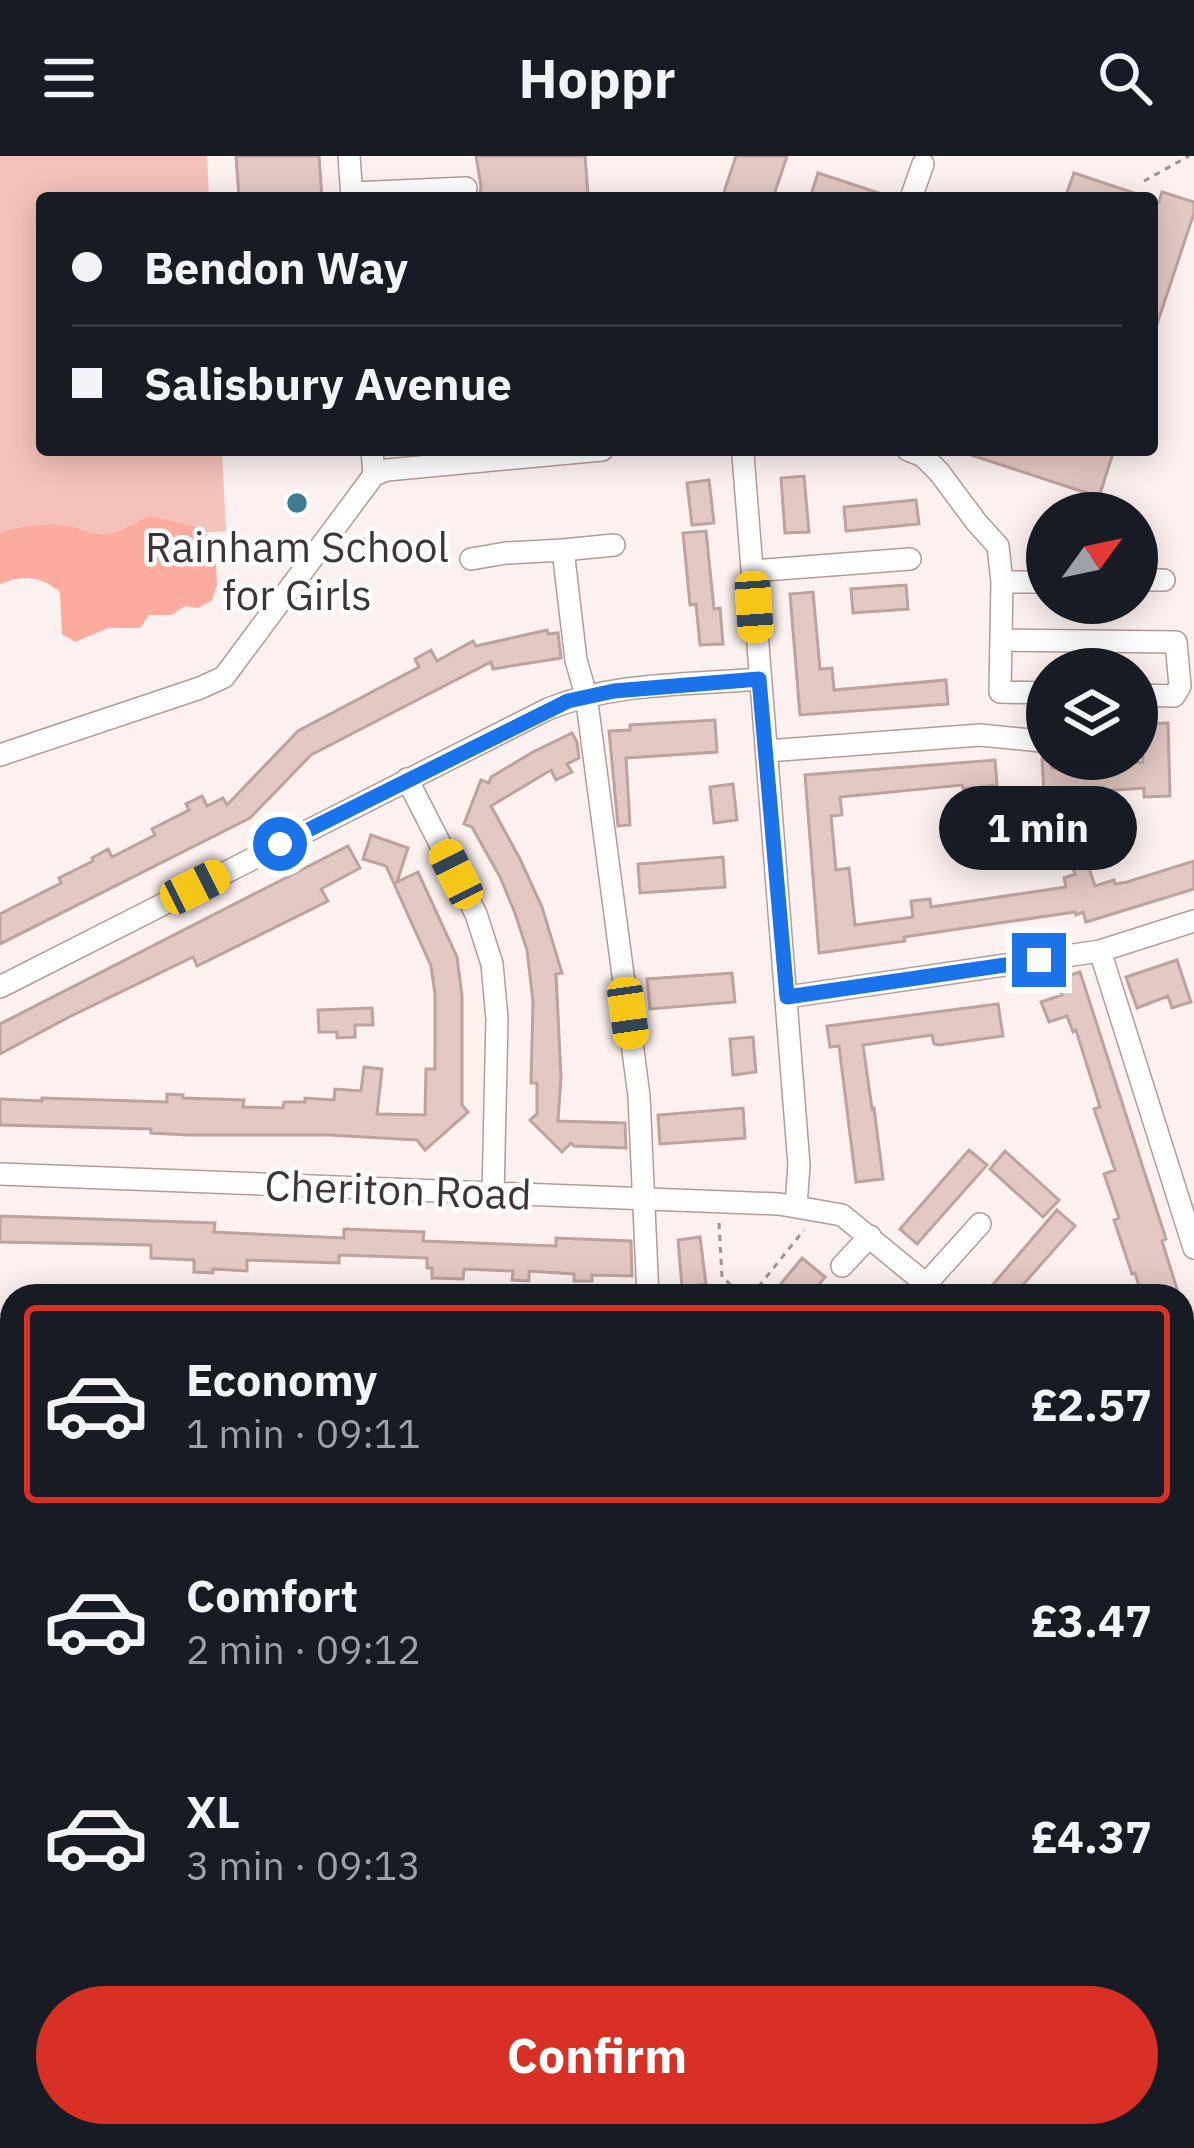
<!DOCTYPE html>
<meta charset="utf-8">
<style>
:root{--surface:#171b24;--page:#242831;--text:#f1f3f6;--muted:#9ea1a6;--line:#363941;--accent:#d93025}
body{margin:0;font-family:"IBM Plex Sans",sans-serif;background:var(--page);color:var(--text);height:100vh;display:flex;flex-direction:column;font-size:45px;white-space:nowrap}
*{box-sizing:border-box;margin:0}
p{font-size:39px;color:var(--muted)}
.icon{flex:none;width:66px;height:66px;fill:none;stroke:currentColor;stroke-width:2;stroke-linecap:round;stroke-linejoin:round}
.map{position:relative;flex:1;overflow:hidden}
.panel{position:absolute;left:0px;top:1128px;width:1194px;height:864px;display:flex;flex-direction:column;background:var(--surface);border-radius:36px 36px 0 0;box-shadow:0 6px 30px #0003}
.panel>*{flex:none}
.hud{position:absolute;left:36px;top:36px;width:1122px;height:264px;border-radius:12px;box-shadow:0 6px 30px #0003;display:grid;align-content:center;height:264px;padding:0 36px;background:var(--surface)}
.needle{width:78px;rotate:57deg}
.fabs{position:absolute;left:1026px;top:336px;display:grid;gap:24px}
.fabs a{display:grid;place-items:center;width:132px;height:132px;border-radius:50%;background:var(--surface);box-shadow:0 6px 30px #0003;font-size:60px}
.end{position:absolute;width:54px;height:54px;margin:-27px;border:15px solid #1a73e8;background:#fff;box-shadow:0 0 0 6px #fff}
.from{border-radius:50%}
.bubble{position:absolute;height:84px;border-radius:42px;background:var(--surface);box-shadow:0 6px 30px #0003;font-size:39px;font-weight:700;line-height:84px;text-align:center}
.car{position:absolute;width:36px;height:72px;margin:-36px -18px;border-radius:15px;box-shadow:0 0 9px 3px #0007;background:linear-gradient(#f5c518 24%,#345 0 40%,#f5c518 0 76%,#345 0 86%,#f5c518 0)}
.hud b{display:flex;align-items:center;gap:42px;height:114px;font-size:45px}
.hud b+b{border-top:3px solid var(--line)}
.hud i{width:30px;height:30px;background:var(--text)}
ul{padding:21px 0 0;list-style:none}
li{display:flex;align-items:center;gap:36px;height:198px;margin:0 24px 18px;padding:0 12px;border:6px solid transparent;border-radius:12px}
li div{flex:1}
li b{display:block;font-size:45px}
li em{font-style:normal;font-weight:700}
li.on{border-color:var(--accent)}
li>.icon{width:108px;height:108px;stroke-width:1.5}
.primary-button{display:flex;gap:24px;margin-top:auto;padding:24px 36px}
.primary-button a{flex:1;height:138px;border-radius:72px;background:var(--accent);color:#fff;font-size:48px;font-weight:700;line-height:138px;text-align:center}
header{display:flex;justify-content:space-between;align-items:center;height:156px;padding:0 36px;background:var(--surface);font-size:54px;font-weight:700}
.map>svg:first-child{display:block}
.green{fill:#f4c2b9}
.forest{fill:#fdab9e}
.building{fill:#e3c8c3;stroke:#bda39e;stroke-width:3}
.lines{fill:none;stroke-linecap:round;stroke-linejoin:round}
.minor-casing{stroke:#b59b96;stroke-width:24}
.path{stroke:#9e9392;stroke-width:3;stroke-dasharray:6 6;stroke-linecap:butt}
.minor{stroke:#fff;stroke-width:21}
.route{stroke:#1a73e8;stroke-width:15}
.poi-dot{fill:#3f7b92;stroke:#fff;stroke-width:4.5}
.labels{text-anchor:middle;stroke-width:9;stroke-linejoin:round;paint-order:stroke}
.poi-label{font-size:42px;fill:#403534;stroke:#fff}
.street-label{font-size:42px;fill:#403534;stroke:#fff}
</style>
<header><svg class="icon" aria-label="menu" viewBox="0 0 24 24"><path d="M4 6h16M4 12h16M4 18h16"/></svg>Hoppr<svg class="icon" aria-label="search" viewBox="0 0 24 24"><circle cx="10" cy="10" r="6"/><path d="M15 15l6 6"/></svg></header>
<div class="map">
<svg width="1194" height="1992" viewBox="0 0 1194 1992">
<rect width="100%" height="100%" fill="#fcf1ef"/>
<path class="green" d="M0,0H207L209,42H42V294H222L226,375L0,394Z"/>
<path class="forest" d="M149,360L202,372L215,390L217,429L212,444L198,452L185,450L171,459H149L140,472H108L75,486L62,478L60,436C42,420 23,418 0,428V377C20,370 45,367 67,370C82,373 99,382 114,377C125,374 138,365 149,360Z"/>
<path class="building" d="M236,0H319L322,42H239Z
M476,0H585L588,38L479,42L481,30Z
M736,0H787L773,42H722Z
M818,17L885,39L884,42H810Z
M1074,17L1140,39L1139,42H1065Z
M1162,36L1194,46V57L1155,174L1152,173V43L1159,46Z
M966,294H1114L1099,341L965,297Z
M804,320L809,376L785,377L781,322Z
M709,324L714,367L692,369L687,327Z
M916,344L919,368L846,375L844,351Z
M706,375L714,453L720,452L723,488L700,489L696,448L690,449L683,377Z
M906,429L908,453L853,457L851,433Z
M813,436L820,513L832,512L834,534L946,524L948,548L800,559L790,438Z
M547,474L548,478L558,477L561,502L493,513L491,506L417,544L311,599L250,662L0,788V758L61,727L59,722L93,705L92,702L108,693L112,701L155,679L152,673L189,654L186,648L202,640L207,650L223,642L227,649L298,575L419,511L415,503L431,494L437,505L473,485L476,490Z
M715,564L717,596L626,602L630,669L618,670L609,575L630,574V569Z
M1168,567L1170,640L1144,641V632L1059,638L1069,674L1079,671L1084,687L1081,688L1095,730L1114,724L1115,728L1127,726L1194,705V733L1086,766L1083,756L1076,759L1075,756L904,781L905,785L819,797L805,619L995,604L997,629L963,633L962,629L840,641L842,659L831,660L836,714L849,712L855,769L913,761L911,745L930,743L931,751L1066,731L1064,722L1075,718L1063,683L1031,690L1027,672L1043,668L1040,655L1045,654L1042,603H1050L1052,612L1143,606L1142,568Z
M572,577L577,586L579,602L567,608L572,616L556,624L551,614L491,650L520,703L542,751L562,817L556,818L561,921L558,965L625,967L626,992L574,990L571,987L562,996L530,964L537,958V927H531L533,845L527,794L515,757L500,721L472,671L464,668L481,624L489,627L491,621L533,596Z
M733,628L737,664L714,667L710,631Z
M371,679L408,692L397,726L418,716L457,801L462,840V949L468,956L425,994L417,984L329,979H189L151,977V973L0,969V943L42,945V942L167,946V938L183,939V942L244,944L243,951L283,952L284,946H305V942L334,944L335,933L361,935L364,911L382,913L377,958L425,959L426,913H435V838L431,810L386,710L363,703Z
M348,690L360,712L321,733L328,745L197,810L193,801L69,861L0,898V868Z
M723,701L725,731L640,737L638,708Z
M1177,804L1191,846L1172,852L1168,840L1137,852L1126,821Z
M1080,816L1166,1083L1162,1085L1177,1133L1153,1140H1142L1135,1117L1132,1118L1114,1064L1119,1062L1104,1018L1115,1014L1094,953L1100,951L1076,874L1073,876L1067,860L1049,866L1041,846L1062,839L1056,824Z
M732,817L735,846L650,853L647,823Z
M998,848L1003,880L939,889L934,888L932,879L863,889L872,953L874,952L883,1023L856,1026L839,890L830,891L827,870Z
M372,852L373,869H355V881L337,882V876H319L318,854Z
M753,881L756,916L733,919L730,883Z
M743,952L745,982L660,988L658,959Z
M969,994L987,1009L917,1088L900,1073Z
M1005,995L1059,1044L1043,1061L990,1013Z
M1057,1054L1075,1070L1013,1140H983Z
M0,1060L215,1067L214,1076L298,1080L344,1082V1073L424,1076L423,1085L556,1090V1082L631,1085L632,1120L592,1119V1125H574V1118L529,1115V1125L512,1124L513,1115L464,1113L463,1123L432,1122V1112H427V1102L339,1099V1107L247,1104V1115L213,1113V1117L194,1116V1104L151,1102V1089L0,1086Z
M700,1081L706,1128L682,1131L678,1084Z
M802,1102L825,1121L810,1140H771Z"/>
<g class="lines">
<defs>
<path id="minor" d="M349,0L352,42
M352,37L466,32
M911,42L923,8
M372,294L374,319
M745,294L743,299L799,1009L796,1050
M908,294L923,300L939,316L977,367L998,390L1002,426L1000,536L1047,537
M563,394L614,389
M471,403L506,397L563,394L576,504L586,539L639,940L648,1140
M752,415L910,403
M1137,424H1164
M1002,426H1047
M1001,484L1176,486L1180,530L1174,540L1137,539
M767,595L980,579L1041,585
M0,599L200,532L224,521L374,319L387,314L602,294
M407,623L476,758L492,808L497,863L493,1038
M1100,795L1194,1092
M0,831L548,553C614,526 689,529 759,523
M787,841L1100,795L1194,765
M0,1018L779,1048L842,1059L926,1128L980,1068
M842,1110L870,1080
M0,1169L12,1170
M0,1348L12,1349
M1182,1466L1194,1467
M1182,1598L1194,1599
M0,1632L12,1637
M1011,1980L1012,1992
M133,1992V1980
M382,1992V1980
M682,1992V1980"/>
</defs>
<use href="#minor" class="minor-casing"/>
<path class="path" d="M1144,25L1189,0
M719,1067L722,1121L743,1140
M751,1140L804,1074"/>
<use href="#minor" class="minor"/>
</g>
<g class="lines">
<path class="route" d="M280,688L568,545L614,535L759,523L787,841L1039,804"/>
</g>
<circle class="poi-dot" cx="297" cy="347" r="12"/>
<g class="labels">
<g class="poi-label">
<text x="297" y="406">Rainham School<tspan x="297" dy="48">for Girls</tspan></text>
</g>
<g class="street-label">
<text transform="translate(398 1034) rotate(2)" y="15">Cheriton Road</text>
</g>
</g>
</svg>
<div class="fabs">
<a><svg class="needle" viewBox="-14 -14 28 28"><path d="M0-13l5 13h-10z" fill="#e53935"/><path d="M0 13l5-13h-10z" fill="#9ea1a6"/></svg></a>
<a><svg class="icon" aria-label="layers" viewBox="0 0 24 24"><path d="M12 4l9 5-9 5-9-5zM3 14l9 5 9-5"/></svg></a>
</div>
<i class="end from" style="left:280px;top:688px"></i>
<i class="end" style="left:1039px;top:804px"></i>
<div class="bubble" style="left:939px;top:630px;width:198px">1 min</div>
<i class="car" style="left:754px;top:451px;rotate:176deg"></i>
<i class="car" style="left:456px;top:718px;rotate:333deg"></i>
<i class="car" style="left:195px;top:731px;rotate:63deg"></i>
<i class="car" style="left:628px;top:857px;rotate:172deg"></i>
<div class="hud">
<b><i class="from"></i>Bendon Way</b>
<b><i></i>Salisbury Avenue</b>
</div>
<section class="panel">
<ul>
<li class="on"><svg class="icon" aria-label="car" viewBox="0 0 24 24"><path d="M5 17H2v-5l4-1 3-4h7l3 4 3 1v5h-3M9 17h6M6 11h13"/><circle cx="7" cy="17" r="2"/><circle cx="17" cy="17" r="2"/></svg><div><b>Economy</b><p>1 min · 09:11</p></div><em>£2.57</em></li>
<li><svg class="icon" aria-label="car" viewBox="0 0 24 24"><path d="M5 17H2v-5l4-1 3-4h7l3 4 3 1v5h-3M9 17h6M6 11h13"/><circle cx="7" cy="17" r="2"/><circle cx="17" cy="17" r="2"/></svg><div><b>Comfort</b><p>2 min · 09:12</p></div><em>£3.47</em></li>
<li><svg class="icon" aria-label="car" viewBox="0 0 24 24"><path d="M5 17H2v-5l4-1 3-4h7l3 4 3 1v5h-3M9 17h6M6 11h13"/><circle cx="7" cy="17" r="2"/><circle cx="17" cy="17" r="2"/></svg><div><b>XL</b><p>3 min · 09:13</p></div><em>£4.37</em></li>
</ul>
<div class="primary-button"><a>Confirm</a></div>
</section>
</div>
